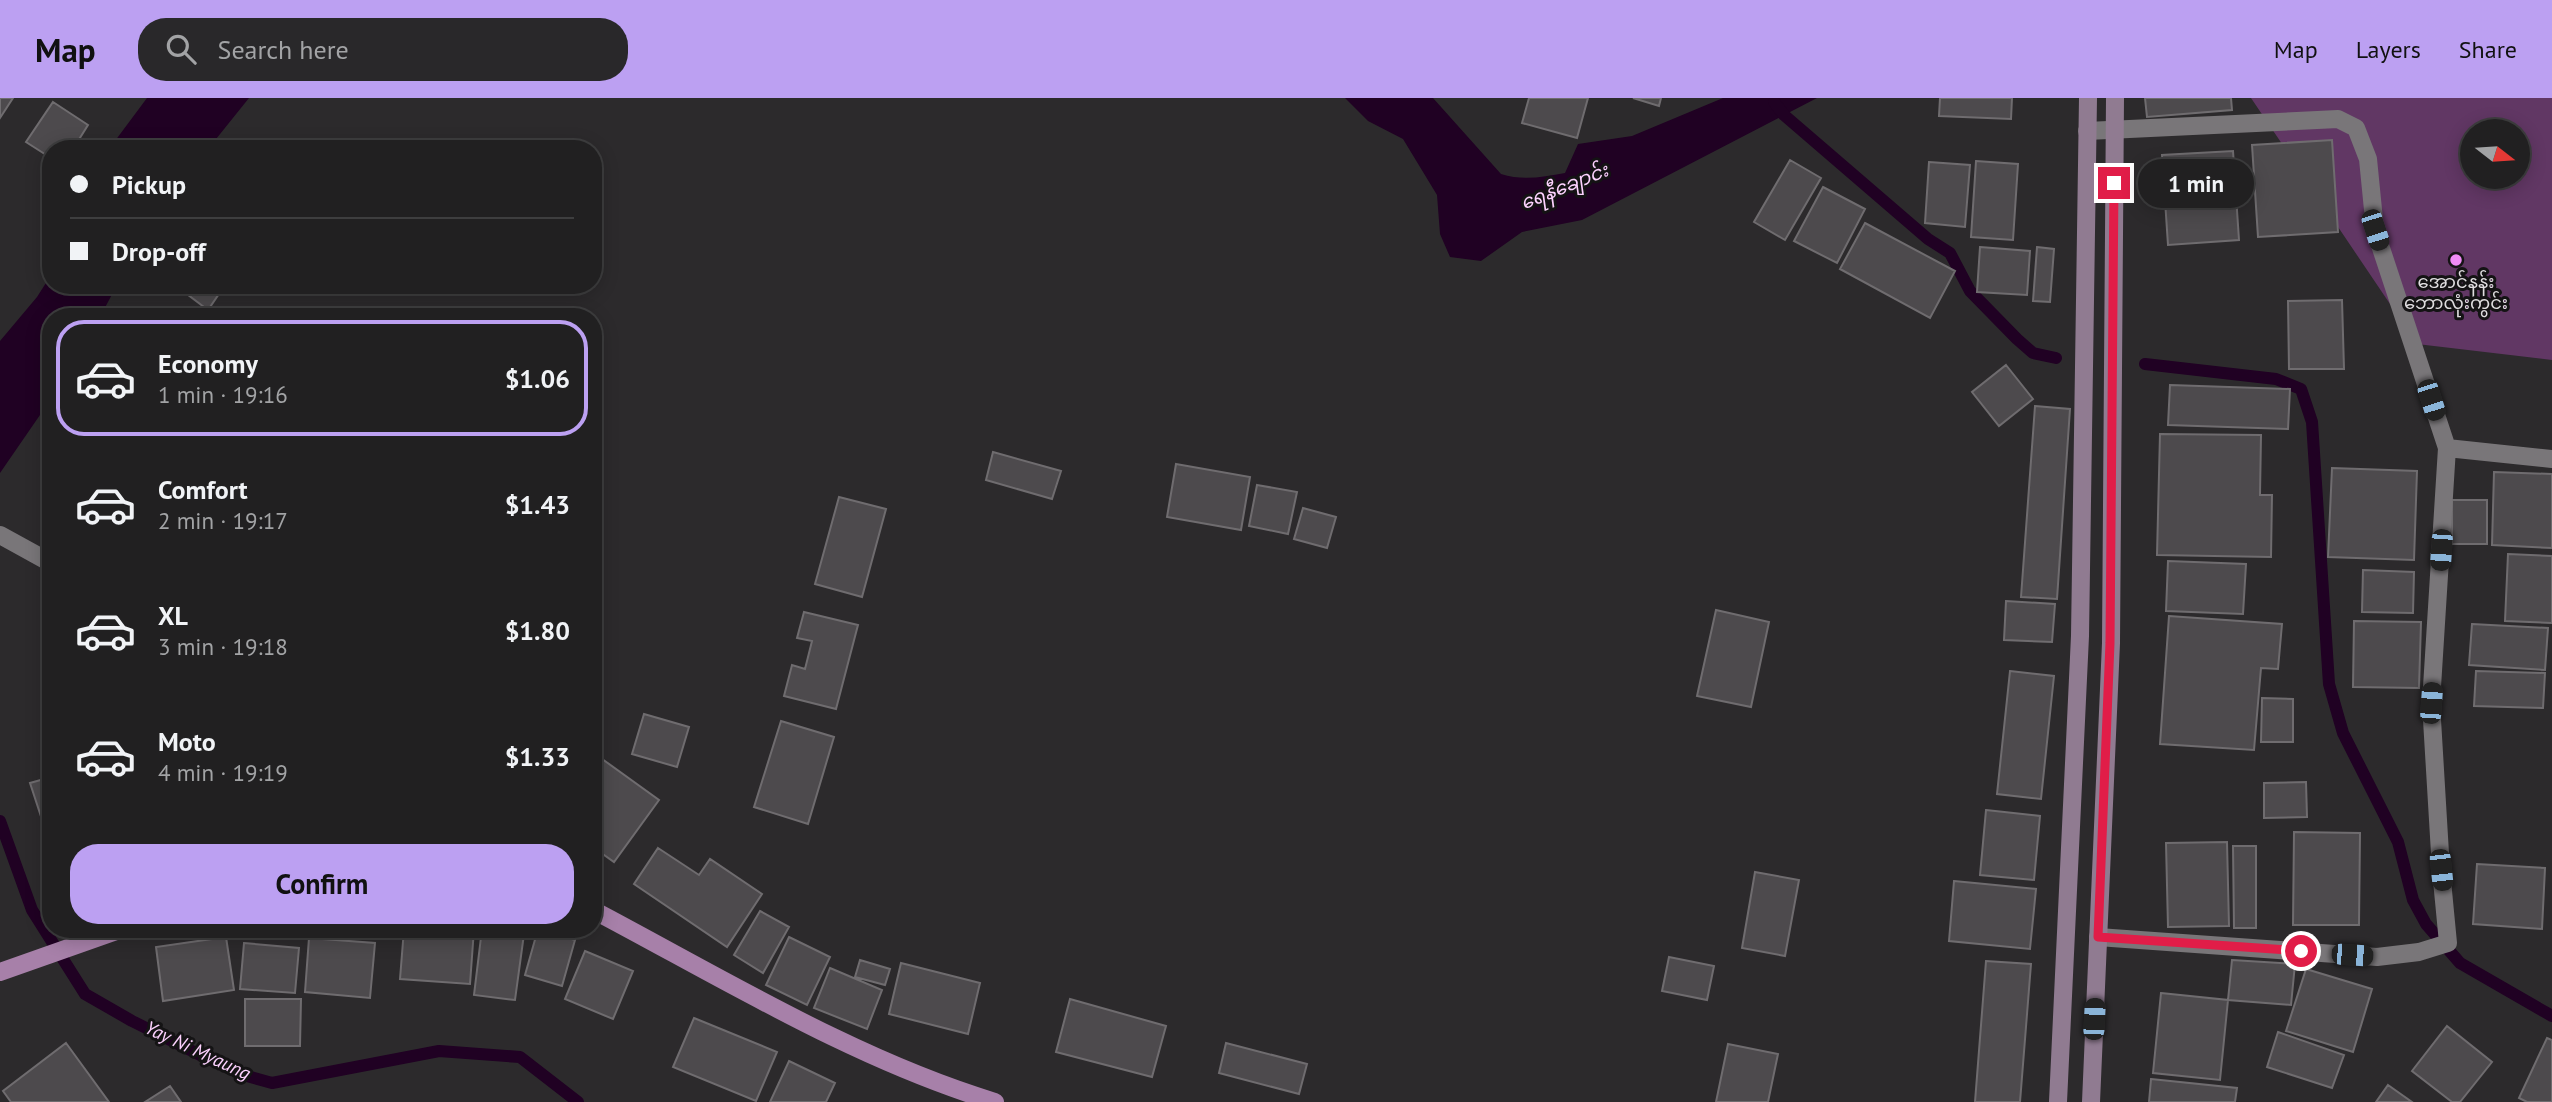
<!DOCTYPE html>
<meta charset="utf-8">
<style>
:root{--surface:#212021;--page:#29282a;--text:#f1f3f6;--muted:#a2a3a5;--line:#3e3e3f;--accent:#bca0f2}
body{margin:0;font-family:"PT Sans","Noto Sans Myanmar",sans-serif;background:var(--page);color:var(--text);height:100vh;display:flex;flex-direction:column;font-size:26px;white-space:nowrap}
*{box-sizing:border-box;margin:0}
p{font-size:23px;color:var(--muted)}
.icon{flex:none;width:38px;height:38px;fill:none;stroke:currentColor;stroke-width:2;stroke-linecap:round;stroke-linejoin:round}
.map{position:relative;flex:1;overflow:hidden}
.drawer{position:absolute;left:42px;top:210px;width:560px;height:630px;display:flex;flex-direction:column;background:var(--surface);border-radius:28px;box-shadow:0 4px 18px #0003,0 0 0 2px var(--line)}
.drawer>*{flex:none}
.guide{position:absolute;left:42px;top:42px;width:560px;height:154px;border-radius:28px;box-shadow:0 4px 18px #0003,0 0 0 2px var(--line);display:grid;align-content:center;height:154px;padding:0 28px;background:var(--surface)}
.needle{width:46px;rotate:107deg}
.buttons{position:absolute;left:2460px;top:21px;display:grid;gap:14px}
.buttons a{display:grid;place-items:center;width:70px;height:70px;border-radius:50%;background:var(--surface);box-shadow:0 4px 18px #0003,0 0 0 2px var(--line);font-size:35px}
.end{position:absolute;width:32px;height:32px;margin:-16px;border:9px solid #e11d48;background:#fff;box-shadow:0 0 0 4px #fff}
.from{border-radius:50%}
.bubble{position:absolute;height:49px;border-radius:24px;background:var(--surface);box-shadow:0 4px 18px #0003,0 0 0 2px var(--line);font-size:23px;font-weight:600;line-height:49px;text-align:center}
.car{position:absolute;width:21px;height:42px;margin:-21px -10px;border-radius:9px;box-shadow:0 0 5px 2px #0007;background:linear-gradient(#222 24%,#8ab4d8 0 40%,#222 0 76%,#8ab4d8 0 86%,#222 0)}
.guide b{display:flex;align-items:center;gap:24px;height:66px;font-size:26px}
.guide b+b{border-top:2px solid var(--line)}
.guide i{width:18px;height:18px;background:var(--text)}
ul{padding:12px 0 0;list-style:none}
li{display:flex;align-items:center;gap:21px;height:116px;margin:0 14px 10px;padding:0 14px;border:4px solid transparent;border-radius:28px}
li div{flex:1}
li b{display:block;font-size:26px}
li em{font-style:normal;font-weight:600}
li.on{border-color:var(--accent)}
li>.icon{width:63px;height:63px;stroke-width:1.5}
.primary-button{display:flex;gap:14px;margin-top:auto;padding:14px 28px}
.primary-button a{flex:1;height:80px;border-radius:28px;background:var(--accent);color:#111;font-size:28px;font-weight:600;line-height:80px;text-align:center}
header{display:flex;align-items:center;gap:42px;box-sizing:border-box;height:98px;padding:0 35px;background:var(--accent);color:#111}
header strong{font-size:33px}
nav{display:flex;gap:38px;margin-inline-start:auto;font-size:24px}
.search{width:490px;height:63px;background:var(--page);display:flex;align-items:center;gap:18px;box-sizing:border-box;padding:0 24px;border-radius:28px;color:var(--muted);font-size:26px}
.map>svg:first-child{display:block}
.green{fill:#613764;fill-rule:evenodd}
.water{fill:#200123}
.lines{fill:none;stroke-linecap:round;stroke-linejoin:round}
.stream{stroke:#200123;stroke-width:12}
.building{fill:#4d4a4d;stroke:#6f6c6f;stroke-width:2}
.street{stroke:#797679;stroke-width:18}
.secondary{stroke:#907b91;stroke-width:18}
.primary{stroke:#a780a9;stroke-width:18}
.route{stroke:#e11d48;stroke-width:9}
.poi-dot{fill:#f08bf6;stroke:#141314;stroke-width:2.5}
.labels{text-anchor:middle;stroke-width:6;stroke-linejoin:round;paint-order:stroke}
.poi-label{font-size:18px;fill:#dfdddf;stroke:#141314}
.water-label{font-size:19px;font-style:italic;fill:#fdd2ff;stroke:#141314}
</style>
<header>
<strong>Map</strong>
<div class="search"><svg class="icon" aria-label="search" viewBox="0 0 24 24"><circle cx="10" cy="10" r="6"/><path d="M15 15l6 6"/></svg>Search here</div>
<nav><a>Map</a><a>Layers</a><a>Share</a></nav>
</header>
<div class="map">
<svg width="2552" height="1004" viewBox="0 0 2552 1004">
<rect width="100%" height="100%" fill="#2c2a2c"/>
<path class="green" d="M2251,0H2552V262L2417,246ZM2473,33H2518V79H2473Z"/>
<path class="water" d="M147,0H249L208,51H109Z
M1345,0H1433L1501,76C1523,83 1543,79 1565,75L1578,46L1632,38L1723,0H1817L1582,122L1522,134L1481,163L1450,159L1440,136L1437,97L1403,41L1368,23Z
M51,177V187H117L100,219H51V301L0,375V243L37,199Z"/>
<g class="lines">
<path class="stream" d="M1774,4L1784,17L1928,141L1950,155L1970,193L2017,241L2033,255L2056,260
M2145,266L2276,281L2301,291L2312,324L2329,586L2343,635L2398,744L2413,802L2426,826L2460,865L2552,918
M0,723L32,812L85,896L132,923L200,957L247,978L272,985L439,953L520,959L578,1004"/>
</g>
<path class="building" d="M0,0H13L0,20Z
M1529,0H1588L1577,40L1522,25Z
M1633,0H1661L1659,8Z
M1940,0H2012L2011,21L1939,18Z
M2145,0H2231L2232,12L2147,19Z
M53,4L88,27L73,51H51V60L26,44Z
M2332,42L2338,134L2258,139L2252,47Z
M2233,53L2239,142L2168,147L2162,57Z
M1790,62L1821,80L1785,142L1754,124Z
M1976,63L2018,66L2013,142L1971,139Z
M1929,64L1970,67L1965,129L1925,125Z
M1823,89L1865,111L1837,165L1794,143Z
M1865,125L1955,173L1930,220L1840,171Z
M1980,149L2030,153L2027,197L1977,194Z
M2037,149L2054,151L2050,204L2033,203Z
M175,187H225L208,212Z
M2342,202L2344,271H2289L2288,203Z
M2006,267L2033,301L1999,328L1972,294Z
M2170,287L2290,291L2288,331L2168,327Z
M2035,308L2070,311L2057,501L2021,499Z
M2160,336L2261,337L2260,397H2272L2271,459L2157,457Z
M993,354L1061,373L1052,401L986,382Z
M1176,366L1250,379L1241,432L1167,419Z
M2332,370L2417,373L2414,462L2328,459Z
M2494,374L2552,376V450L2492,447Z
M1257,387L1297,394L1288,436L1249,428Z
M839,399L886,411L862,499L815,486Z
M2452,402H2487V446H2452Z
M1303,410L1336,419L1327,450L1294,441Z
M2508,456L2552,458V525L2505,523Z
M2168,463L2246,466L2243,516L2166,513Z
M2363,472L2414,474L2413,515L2362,514Z
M2006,503L2055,506L2052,544L2004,542Z
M1716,512L1769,524L1751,609L1697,598Z
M804,514L858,527L836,611L784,598L792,567L805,571L812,543L797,540Z
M2169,518L2282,526L2278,571L2261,570L2254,652L2160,646Z
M2354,523L2421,524L2419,590L2353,589Z
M2472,526L2548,530L2545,572L2469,567Z
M2010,573L2054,578L2041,701L1997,696Z
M2476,573L2545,575L2543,610L2474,608Z
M2262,600L2293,601V644H2261Z
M644,616L689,629L677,669L632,656Z
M781,623L834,639L808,726L754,709Z
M598,658L659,702L614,764L593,749V719L600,710L593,705V665Z
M51,679V749L30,685Z
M2306,684L2307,719L2264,720V685Z
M1986,712L2040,718L2034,782L1980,777Z
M2294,734L2360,735L2359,827H2293Z
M2227,744L2229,828L2168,829L2166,745Z
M2233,748H2256V830H2234Z
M658,750L699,777L710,761L762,796L727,849L634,786Z
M2477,766L2545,770L2542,831L2473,826Z
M1755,774L1799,782L1785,858L1742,850Z
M1954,783L2036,791L2030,851L1949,843Z
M760,813L789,829L763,875L734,857Z
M404,831H474L470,886L400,881Z
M482,831L524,836L515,902L474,897Z
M538,831L575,842L562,888L525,877Z
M226,839L234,892L163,903L156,849Z
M789,839L830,859L807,907L766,887Z
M309,840L375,845L370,900L305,894Z
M244,845L299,850L295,895L240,891Z
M585,853L633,873L613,921L565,901Z
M1669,859L1714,868L1707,902L1662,893Z
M860,862L890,871L885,887L855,879Z
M2232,862L2295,866L2291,907L2228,902Z
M1986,863L2031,866L2020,1004H1975Z
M901,865L980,885L968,936L889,916Z
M830,870L882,892L867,931L814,910Z
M2306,871L2372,891L2353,954L2286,933Z
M2161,895L2228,902L2220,982L2153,975Z
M245,901H301L300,948H245Z
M1070,901L1166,928L1152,979L1056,954Z
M694,920L777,954L756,1003L673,969Z
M2447,928L2492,964L2460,1004H2452L2412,973Z
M2278,934L2344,957L2332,990L2267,969Z
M2547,940L2552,942V1004H2527L2519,1000Z
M66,945L109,1004H11L3,993Z
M1226,945L1307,966L1299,996L1219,975Z
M1728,946L1778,956L1768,1004H1716Z
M789,963L835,985L826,1004H770Z
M2151,981L2237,990L2235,1004H2149Z
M2388,987L2412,1004H2376Z
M170,988L181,1004H145Z"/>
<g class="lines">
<path class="street" d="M2087,33L2338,21L2356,30L2368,61L2375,132L2447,350L2552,361
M0,437L51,465
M2098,839L2377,859L2419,854L2448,845L2441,772L2431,605L2447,350"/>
<path class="secondary" d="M2058,1004L2080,538L2088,0
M2091,1004L2111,545L2115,0"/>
<path class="primary" d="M593,812C722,880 856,962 995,1004
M0,874L122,831"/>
</g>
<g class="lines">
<path class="route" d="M2114,85L2110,545L2098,839L2301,853"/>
</g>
<circle class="poi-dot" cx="2456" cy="162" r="7"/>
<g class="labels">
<g class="poi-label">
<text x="2456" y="190">အောင်နန်း<tspan x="2456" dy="21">ဘောလုံးကွင်း</tspan></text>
</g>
<g class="water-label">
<text transform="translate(1564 88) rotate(-22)" y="7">ရေနီချောင်း</text>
<text transform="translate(198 952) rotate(25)" y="7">Yay Ni Myaung</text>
</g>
</g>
</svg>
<div class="buttons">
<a><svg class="needle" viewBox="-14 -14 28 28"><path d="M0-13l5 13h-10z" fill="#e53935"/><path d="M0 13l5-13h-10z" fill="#a2a3a5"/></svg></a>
</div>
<i class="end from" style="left:2301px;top:853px"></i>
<i class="end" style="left:2114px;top:85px"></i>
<div class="bubble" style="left:2138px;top:61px;width:116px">1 min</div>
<i class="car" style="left:2375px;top:132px;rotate:162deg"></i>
<i class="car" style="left:2431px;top:302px;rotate:162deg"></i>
<i class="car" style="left:2441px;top:452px;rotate:184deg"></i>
<i class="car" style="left:2431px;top:605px;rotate:4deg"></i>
<i class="car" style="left:2441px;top:772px;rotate:174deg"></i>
<i class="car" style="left:2352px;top:857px;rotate:94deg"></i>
<i class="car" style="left:2094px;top:921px;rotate:3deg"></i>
<div class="guide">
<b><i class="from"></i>Pickup</b>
<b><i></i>Drop-off</b>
</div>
<section class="drawer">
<ul>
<li class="on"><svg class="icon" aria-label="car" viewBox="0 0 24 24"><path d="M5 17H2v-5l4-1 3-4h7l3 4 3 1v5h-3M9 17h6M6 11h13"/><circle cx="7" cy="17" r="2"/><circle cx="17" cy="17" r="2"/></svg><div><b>Economy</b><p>1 min · 19:16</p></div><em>$1.06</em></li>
<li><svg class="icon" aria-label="car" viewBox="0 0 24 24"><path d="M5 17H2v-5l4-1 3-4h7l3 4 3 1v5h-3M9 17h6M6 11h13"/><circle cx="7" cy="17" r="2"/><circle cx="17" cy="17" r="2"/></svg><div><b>Comfort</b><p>2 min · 19:17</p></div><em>$1.43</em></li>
<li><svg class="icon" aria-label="car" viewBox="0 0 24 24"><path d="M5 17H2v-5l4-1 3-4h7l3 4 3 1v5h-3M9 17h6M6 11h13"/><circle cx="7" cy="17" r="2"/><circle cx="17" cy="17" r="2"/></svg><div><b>XL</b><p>3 min · 19:18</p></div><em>$1.80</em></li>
<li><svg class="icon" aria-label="car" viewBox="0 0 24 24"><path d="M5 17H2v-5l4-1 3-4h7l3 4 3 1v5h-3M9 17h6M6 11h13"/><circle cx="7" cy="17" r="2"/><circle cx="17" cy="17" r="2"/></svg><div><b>Moto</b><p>4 min · 19:19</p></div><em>$1.33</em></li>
</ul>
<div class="primary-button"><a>Confirm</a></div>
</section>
</div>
